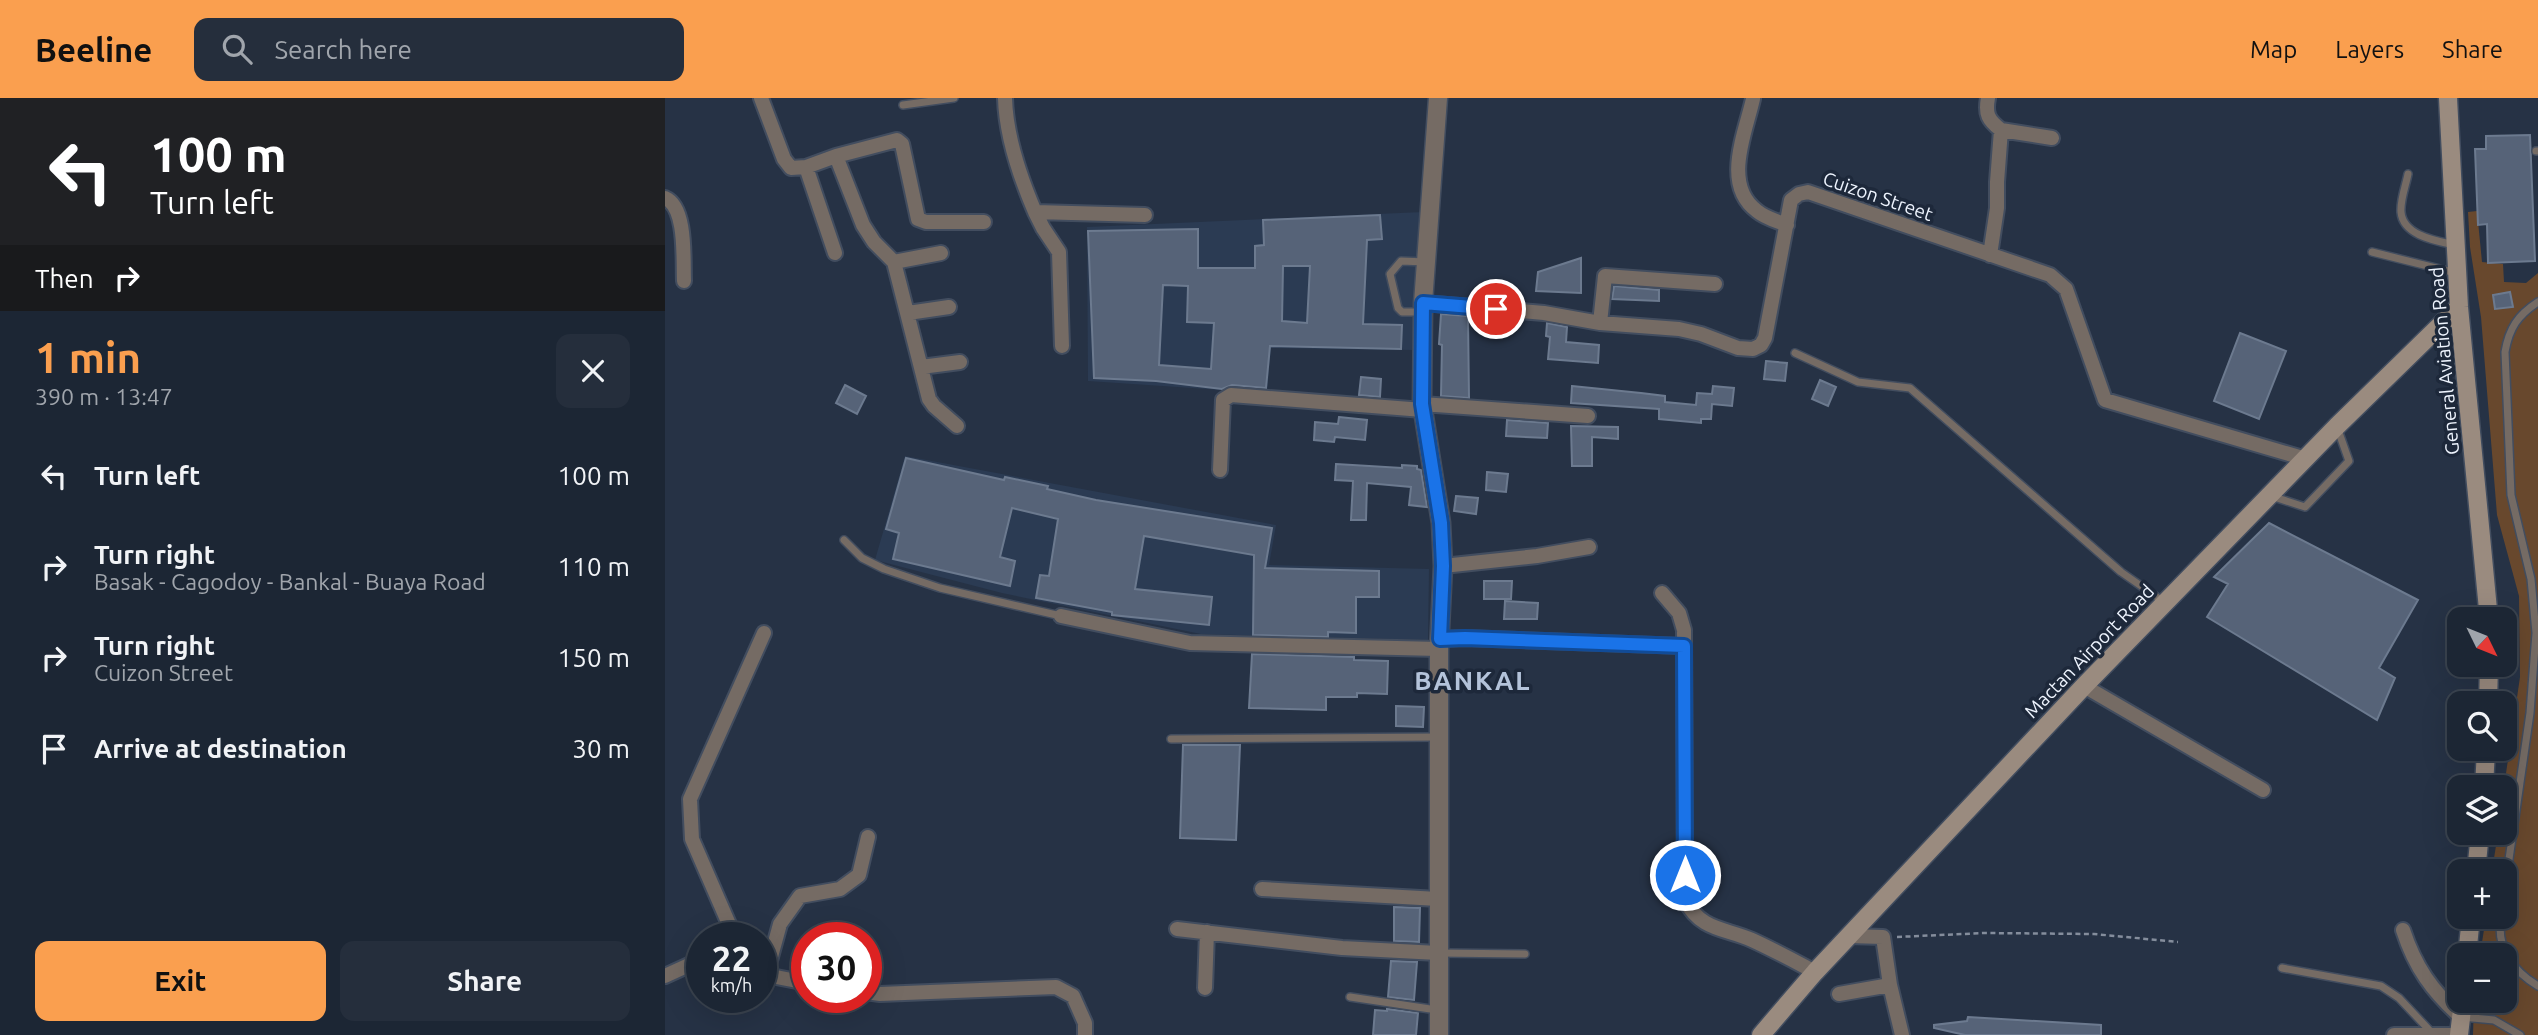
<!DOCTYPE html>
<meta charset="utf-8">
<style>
:root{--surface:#1c2634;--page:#252e3c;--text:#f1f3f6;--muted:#a0a5ac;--line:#3a434f;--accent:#fa9f4f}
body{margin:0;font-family:Ubuntu,sans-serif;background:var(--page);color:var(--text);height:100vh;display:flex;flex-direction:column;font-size:26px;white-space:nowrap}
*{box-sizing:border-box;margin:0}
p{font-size:23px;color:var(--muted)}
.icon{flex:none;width:38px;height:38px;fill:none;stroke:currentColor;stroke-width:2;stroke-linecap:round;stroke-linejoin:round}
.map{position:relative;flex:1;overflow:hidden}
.sheet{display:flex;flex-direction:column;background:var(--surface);width:665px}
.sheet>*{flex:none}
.banner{background:#202124;color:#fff;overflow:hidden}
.needle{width:46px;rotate:133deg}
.tools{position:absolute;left:1782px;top:509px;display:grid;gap:14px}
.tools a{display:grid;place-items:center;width:70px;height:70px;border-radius:14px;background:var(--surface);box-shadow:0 7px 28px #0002,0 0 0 2px var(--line);font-size:35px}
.speed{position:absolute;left:21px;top:824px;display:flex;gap:14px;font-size:35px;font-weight:700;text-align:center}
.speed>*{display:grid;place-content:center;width:91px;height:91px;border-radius:50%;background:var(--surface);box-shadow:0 7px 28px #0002,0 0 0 2px var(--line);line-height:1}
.speed small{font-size:18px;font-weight:400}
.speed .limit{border:10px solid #d22;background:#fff;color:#111}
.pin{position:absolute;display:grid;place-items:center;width:60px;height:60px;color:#fff;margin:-30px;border:4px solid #fff;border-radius:50%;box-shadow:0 2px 7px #0007}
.me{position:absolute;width:77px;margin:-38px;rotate:0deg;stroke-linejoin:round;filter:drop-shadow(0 0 5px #0008)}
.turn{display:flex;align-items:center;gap:24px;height:147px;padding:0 35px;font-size:32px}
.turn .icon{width:91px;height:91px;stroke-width:2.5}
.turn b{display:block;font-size:49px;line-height:60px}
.then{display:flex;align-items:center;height:66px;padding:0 35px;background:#0003;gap:14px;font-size:26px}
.round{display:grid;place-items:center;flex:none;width:74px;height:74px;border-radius:14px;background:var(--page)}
.summary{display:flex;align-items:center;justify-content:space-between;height:119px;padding:0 35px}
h1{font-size:42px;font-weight:700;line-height:52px;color:var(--accent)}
.action{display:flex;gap:14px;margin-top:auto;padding:14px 35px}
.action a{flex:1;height:80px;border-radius:14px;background:var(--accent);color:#111;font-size:28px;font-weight:700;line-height:80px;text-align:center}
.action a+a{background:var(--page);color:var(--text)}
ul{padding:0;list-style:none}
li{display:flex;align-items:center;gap:21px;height:91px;padding:0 35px}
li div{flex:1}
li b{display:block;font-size:26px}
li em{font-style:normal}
header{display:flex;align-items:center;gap:42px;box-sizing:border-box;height:98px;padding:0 35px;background:var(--accent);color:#111}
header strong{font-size:33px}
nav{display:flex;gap:38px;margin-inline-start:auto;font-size:24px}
.search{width:490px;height:63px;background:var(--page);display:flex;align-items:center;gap:18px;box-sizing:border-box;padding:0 24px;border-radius:14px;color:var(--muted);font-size:26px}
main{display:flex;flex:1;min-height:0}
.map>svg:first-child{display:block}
</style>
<header>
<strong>Beeline</strong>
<div class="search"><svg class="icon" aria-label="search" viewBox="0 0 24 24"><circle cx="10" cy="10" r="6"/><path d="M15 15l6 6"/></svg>Search here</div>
<nav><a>Map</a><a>Layers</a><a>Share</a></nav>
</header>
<main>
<section class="sheet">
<div class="banner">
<div class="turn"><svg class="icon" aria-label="left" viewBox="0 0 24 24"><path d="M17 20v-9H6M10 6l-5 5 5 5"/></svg><div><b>100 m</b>Turn left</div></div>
<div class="then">Then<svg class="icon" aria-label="right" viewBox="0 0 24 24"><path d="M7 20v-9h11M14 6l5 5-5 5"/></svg></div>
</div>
<div class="summary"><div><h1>1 min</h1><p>390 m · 13:47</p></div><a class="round"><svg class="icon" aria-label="close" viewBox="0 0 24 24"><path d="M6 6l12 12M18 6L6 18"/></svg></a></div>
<ul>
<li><svg class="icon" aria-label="left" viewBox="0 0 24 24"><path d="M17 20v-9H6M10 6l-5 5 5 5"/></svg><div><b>Turn left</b></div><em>100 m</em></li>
<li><svg class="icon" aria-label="right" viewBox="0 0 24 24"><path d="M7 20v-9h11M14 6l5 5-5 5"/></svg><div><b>Turn right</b><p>Basak - Cagodoy - Bankal - Buaya Road</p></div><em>110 m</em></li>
<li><svg class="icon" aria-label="right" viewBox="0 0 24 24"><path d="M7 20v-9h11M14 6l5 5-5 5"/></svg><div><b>Turn right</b><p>Cuizon Street</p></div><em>150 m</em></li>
<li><svg class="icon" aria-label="arrive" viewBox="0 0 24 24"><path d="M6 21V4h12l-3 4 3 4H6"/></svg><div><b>Arrive at destination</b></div><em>30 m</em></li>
</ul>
<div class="action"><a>Exit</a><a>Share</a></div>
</section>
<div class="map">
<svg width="1873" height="937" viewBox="0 0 1873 937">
<rect width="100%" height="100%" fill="#263245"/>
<path fill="#2b3b53" d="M758 114 749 252 606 250 602 295 423 283 422 129Z
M240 358 611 427 604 467 764 471 763 542 536 536 337 495 210 462Z"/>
<path fill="#68482d" d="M1812 113 1817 164 1838 166 1839 184 1861 185 1873 175V937H1808L1809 903H1839V858L1815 857 1821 819H1839V774L1827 773 1833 735H1839V689L1855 579 1854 498 1832 417 1816 219 1805 149 1803 114Z"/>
<path fill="#566378" stroke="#6c7a8f" stroke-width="2" fill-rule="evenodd" d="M1865 37 1870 163 1823 165 1822 126 1813 127 1810 51H1821V38Z
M715 117 717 141 702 142 698 226 737 227 736 251 605 248 601 290 567 287 557 291 491 283 429 280 423 133 533 131V170H590V148L599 147 598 122ZM618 168H645L642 225 617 223ZM498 187 523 188 522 224 549 225 546 271 494 267Z
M916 160V195L871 193 873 174Z
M949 188 994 192V203L947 201Z
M1845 194 1848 209 1830 211 1828 197Z
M776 216 803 218 804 300 776 298 777 247 774 246Z
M882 225 902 229 901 244 934 247 933 265 883 261 885 239 881 238Z
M1575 235 1621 253 1594 321 1549 303Z
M1101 263 1122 265 1120 283 1099 281Z
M696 279 716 281 715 299 694 297Z
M1155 282 1171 289 1163 308 1147 301Z
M180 287 201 298 192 316 171 305Z
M907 288 976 295 1000 298V304L1031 307 1032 295 1047 296 1048 288 1069 290 1067 308 1047 306 1046 321H1036V325L994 321V311L906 305Z
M674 319 702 322 700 342 670 339 669 344 649 342 650 324 673 326Z
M842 322 883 325 882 340 841 338Z
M906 328 953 329V341L927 339V368H907Z
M241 360 339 382 340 379 383 388 382 391 431 402 607 430 600 470 714 473V499H691V535L663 534V539L588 537 589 457 479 438 470 491 547 499 544 527 447 517V514L371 500 375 477 384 478 393 421 347 410 335 459 350 463 345 488 228 461 234 435 221 431Z
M671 366 737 370V367L752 368V371L756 372 762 409 744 407 746 389 702 385 701 422H686L688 383 670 382Z
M822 374 843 376 841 394 821 392Z
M791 398 813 400 811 416 789 413Z
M1604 425 1753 502 1714 570 1730 580 1712 622 1542 519 1563 486 1549 479Z
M819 483H847L846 501H819Z
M840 503 873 505 872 521H839Z
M587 556 689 559V562L723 563 722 596 692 595V599H661V612L584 610Z
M731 608 759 609 758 629 731 628Z
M518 647H575L571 742 515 740Z
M729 809 755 810 754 844 729 843Z
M726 863 752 864 749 902 723 899Z
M722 911 753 915 751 937H708L710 912 722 913Z
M1303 919 1436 927V937H1300L1269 930V927L1302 923Z"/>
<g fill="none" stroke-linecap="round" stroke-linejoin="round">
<g stroke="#424d5f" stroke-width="10">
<path id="service" d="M238 7 289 0
M1871 53H1873
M1743 76C1741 87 1735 102 1736 114 1738 138 1772 143 1790 147
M1707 154 1791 175
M757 214H737L733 210 725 176 736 163 761 164
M1130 255 1193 284 1245 290 1456 474 1499 504
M1606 398 1640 409 1684 363 1672 329
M179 442 197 460 219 471 275 490 396 518
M506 641 774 639
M1839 796 1865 615 1871 535 1866 481 1846 397 1840 254C1844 230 1853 217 1873 204
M1836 819C1831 850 1847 872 1873 888
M773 855 860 856
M1617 870 1716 888 1734 900 1767 935
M685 899 772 912
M1797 919 1829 922 1855 937"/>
</g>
<g stroke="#424d5f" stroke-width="18">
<path id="minor" d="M96 0 119 61 126 70 141 69 171 58 198 127 209 144 229 164 264 301 269 308 292 328
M340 0C341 39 355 79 370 114L480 117
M1323 0C1320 16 1323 22 1336 32L1332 84V110L1325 157
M1088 1C1080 36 1057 87 1092 113 1100 120 1112 123 1122 127
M1336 32 1387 40
M171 58 232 42 237 46 253 121 261 124H319
M141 69 170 155
M0 100C22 109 18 162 19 183
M370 114 378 130 394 154 397 248
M229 164 276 155
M758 205 879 215 935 225 1014 231 1036 236 1073 250 1088 251 1096 247 1100 240 1126 102 1134 96 1143 94 1385 177 1401 191 1440 302 1641 361
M243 215 284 209
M935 225 940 178 1050 186
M256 269 295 264
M757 306 923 318
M555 372 558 302 566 297 758 312
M778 468 872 458 924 449
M997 495 1014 515 1019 532 1020 802C1036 833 1060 830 1087 842 1109 852 1129 863 1150 874
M396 518 525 545 774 551
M775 541 800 540 1019 548
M1419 588 1598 692
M597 791 773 801
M512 831 677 850 773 855
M1738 832C1750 869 1767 893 1796 919
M1184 838 1218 839 1225 887 1237 937
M70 840 27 741 25 701 99 535
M96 872 101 877 142 885
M101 877 115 826 135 798 175 791 194 777 203 739
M0 878 37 861
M540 890 542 834
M201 894 215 896 391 889 408 898 420 925V937
M1174 896 1225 887
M1729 937H1788"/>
</g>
<g stroke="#424d5f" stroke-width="21">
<path id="tertiary" d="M773 0 758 205 757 306 776 425 778 468 774 551V937"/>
</g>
<g stroke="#424d5f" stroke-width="21">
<path id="secondary" d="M1783 0 1794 209 1824 522
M1823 606 1824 567
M1819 690 1821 651
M1811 774 1815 735
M1802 858 1806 819
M1096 937 1150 874 1419 588 1672 328 1794 209
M1794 937 1798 903"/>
</g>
<path stroke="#848d9c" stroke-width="2.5" stroke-dasharray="5 3.5" stroke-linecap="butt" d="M1232 839 1319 835 1429 836 1513 844"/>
<use href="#service" stroke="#756b64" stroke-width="7"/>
<use href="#minor" stroke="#756b64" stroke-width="14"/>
<use href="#tertiary" stroke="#756b64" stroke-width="18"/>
<use href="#secondary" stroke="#9a8b7f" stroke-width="18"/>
</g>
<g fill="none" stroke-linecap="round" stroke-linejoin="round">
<g stroke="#114b97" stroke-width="18">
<path id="route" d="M831 211 758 205 757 306 776 425 778 468 775 541 800 540 1019 548 1020 777"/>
</g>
<use href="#route" stroke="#1a73e8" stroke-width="12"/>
</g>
<g text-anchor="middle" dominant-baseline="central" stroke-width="7" stroke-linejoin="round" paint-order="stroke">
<g font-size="19" fill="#eef4fe" stroke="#1d283a">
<text transform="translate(1213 98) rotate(19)">Cuizon Street</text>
<text transform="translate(1779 263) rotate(-95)">General Aviation Road</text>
<text transform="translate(1424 553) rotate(-46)">Mactan Airport Road</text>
</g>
<g font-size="26" font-weight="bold" letter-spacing="2" fill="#b4c3da" stroke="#1d283a">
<text x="808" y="582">BANKAL</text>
</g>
</g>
</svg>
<div class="tools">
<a><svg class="needle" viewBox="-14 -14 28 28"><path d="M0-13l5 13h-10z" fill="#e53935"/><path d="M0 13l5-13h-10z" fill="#a0a5ac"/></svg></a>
<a><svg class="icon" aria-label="search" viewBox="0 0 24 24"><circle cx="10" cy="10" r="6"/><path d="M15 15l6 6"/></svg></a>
<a><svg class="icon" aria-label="layers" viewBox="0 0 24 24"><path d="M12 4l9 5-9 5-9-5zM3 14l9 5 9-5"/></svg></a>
<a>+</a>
<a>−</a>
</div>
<div class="speed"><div>22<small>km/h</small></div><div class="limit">30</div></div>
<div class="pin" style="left:831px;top:211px;background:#d93025"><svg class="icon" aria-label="arrive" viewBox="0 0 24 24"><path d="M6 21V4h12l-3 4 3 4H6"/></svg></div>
<svg class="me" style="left:1020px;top:777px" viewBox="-20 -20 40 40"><circle r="17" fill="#1a73e8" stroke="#fff" stroke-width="3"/><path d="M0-11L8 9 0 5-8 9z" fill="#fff"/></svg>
</div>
</main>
